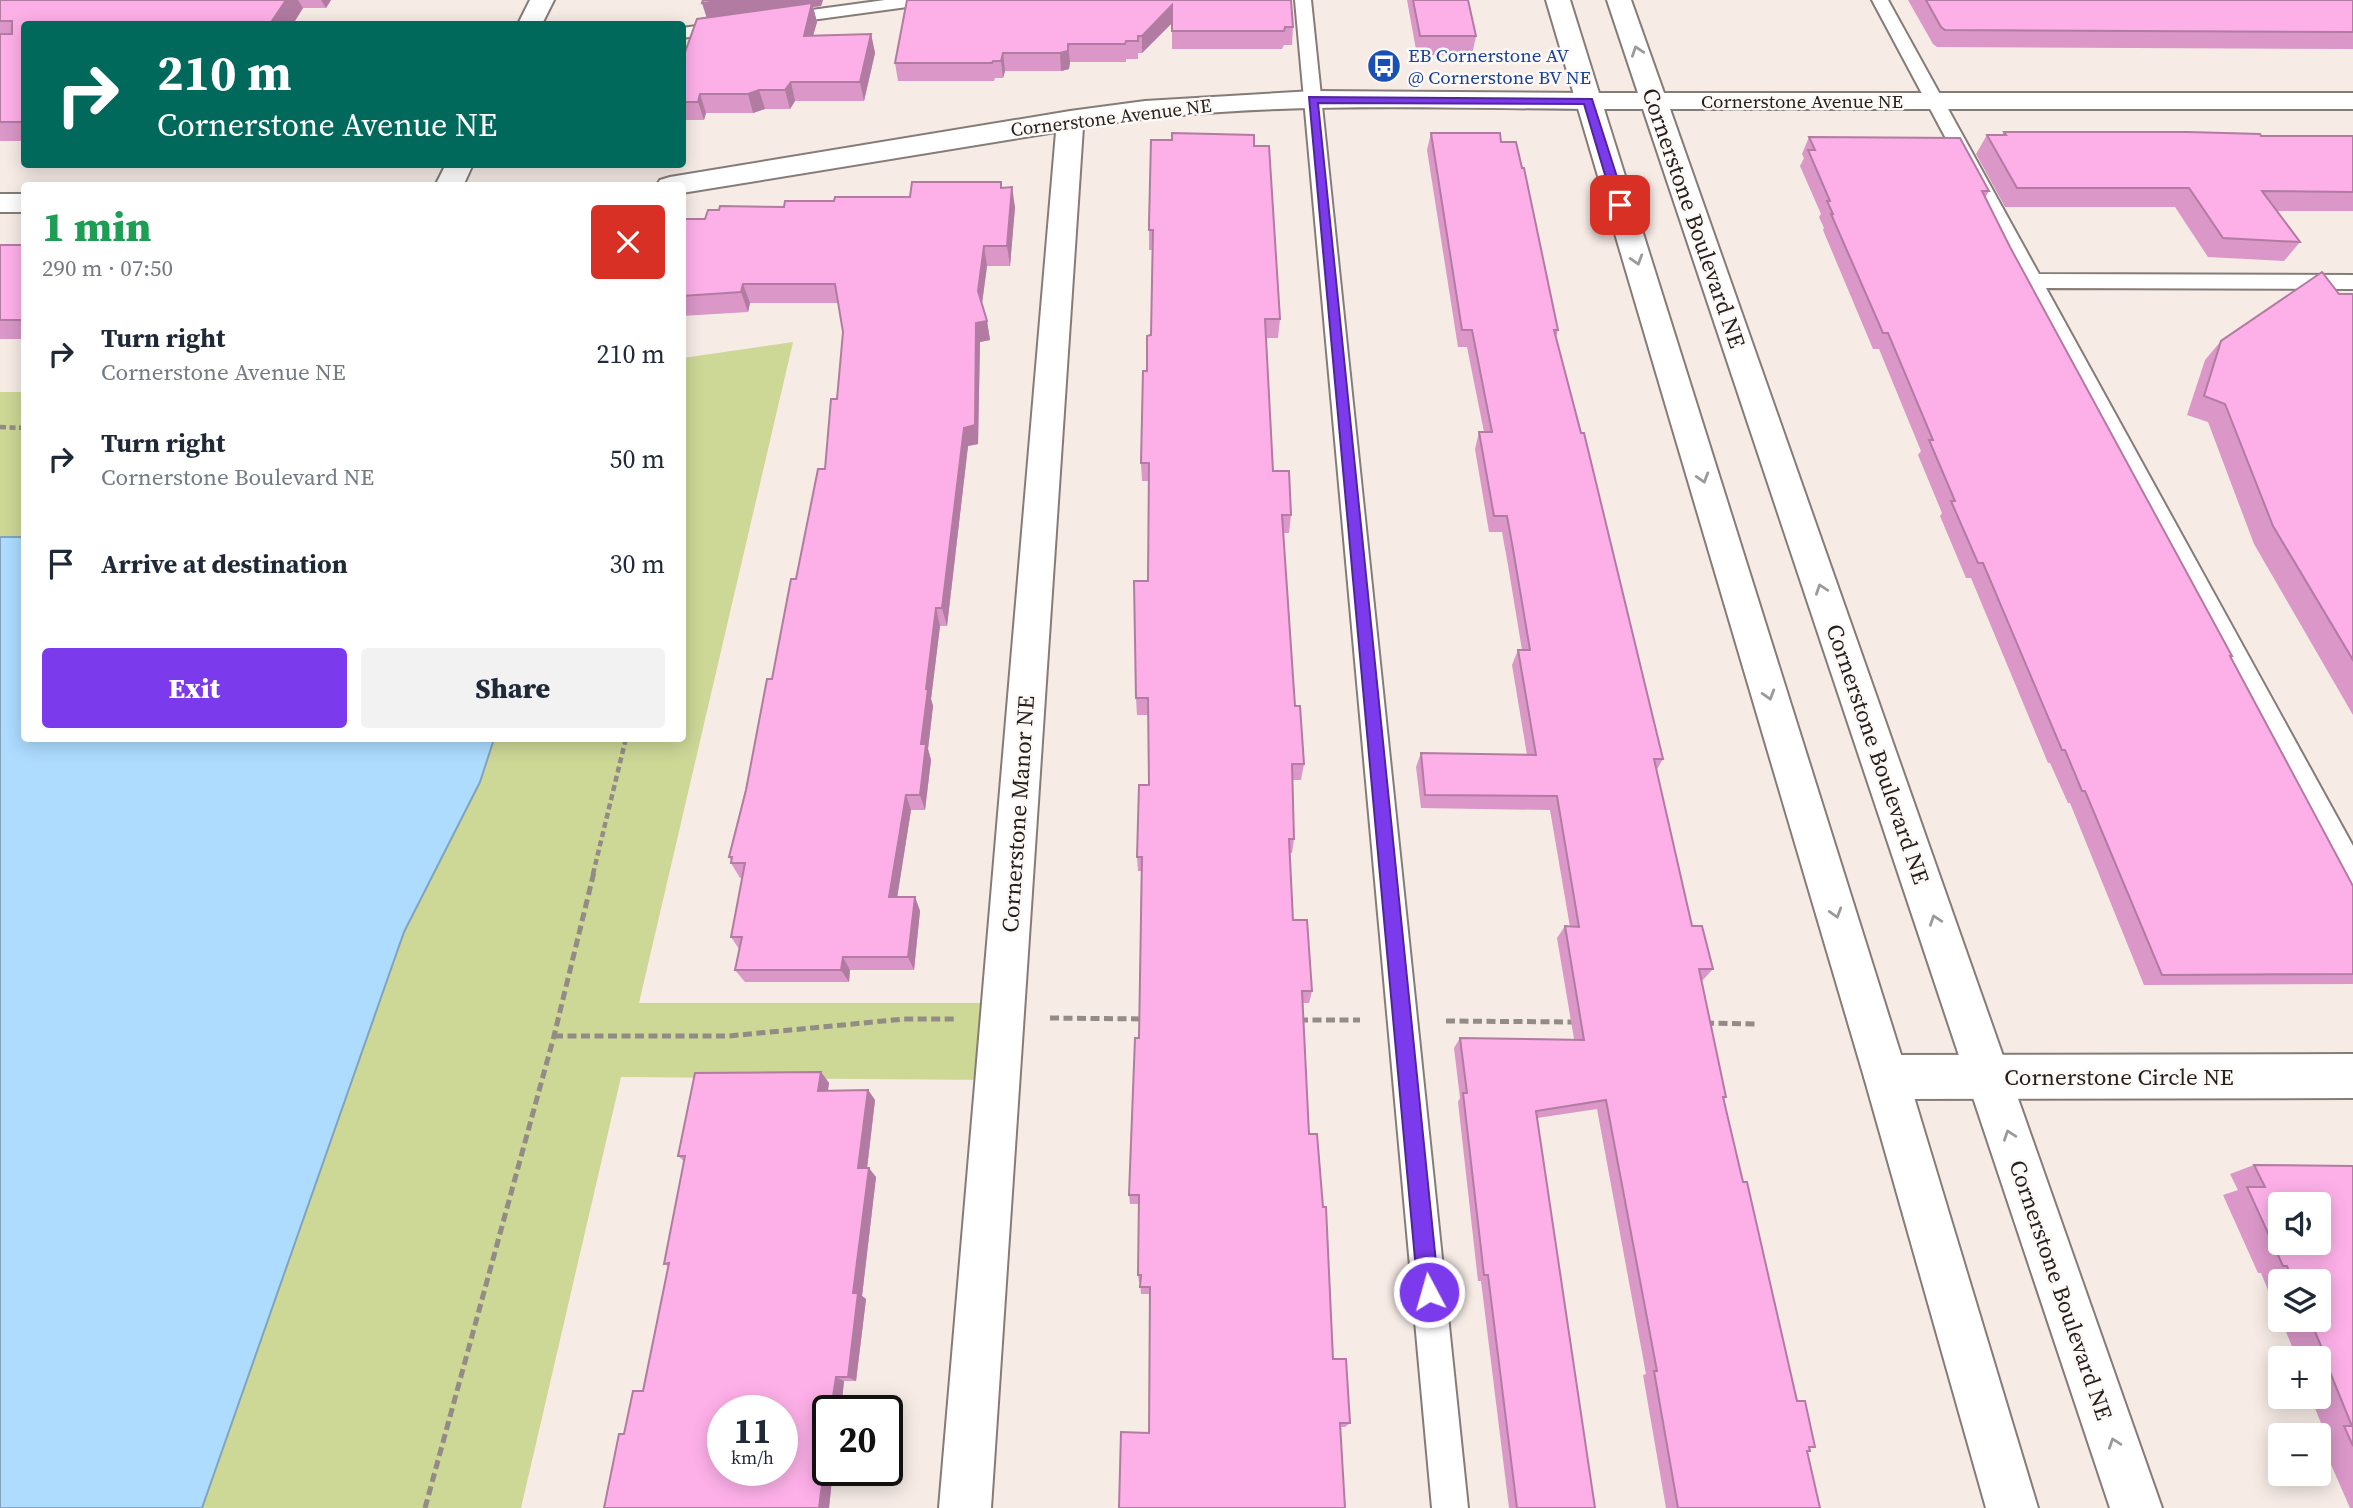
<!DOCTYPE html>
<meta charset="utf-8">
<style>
:root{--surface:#fff;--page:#f2f2f3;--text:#1f2937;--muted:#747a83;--accent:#7c3aed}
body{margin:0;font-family:"Source Serif 4",serif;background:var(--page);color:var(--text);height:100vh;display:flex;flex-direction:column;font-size:26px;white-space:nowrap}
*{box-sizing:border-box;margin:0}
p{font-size:23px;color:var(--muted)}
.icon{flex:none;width:38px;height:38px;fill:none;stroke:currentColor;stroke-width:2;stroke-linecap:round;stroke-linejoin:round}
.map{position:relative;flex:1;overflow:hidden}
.drawer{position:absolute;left:21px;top:182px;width:665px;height:560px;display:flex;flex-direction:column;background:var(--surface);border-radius:7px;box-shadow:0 4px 18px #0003}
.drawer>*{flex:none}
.top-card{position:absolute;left:21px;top:21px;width:665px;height:147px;border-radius:7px;box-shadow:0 4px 18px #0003;background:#00695c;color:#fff;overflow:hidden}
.tools{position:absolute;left:2268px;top:1192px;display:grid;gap:14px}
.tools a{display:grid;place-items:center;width:63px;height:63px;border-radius:7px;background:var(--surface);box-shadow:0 4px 18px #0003;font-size:35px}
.speed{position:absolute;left:707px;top:1395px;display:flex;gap:14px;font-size:35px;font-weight:700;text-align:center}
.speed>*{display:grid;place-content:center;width:91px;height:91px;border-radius:50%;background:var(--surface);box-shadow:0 4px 18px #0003;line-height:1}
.speed small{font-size:18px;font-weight:400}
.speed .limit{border:4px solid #111;border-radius:10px;background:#fff;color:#111}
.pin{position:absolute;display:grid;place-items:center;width:60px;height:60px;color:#fff;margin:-30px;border-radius:14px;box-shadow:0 4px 10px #0006}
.me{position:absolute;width:77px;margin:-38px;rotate:354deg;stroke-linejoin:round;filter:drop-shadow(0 0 5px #0008)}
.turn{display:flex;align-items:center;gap:24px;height:147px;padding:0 21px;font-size:32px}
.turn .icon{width:91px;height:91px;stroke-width:2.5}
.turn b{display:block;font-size:49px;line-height:60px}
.round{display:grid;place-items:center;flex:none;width:74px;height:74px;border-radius:7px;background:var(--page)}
.summary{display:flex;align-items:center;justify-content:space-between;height:119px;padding:0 21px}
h1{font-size:42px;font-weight:800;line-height:52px;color:#1e9e55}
.button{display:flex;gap:14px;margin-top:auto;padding:14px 21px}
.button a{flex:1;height:80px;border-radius:7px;background:var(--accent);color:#fff;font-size:28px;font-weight:800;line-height:80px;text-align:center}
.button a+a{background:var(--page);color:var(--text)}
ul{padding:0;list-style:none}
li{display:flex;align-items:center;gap:21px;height:105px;padding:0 21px}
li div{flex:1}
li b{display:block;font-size:26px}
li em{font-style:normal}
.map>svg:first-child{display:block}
</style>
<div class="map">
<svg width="2353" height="1508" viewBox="0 0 2353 1508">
<rect width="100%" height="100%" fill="#f6ebe5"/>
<path fill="#cdd796" d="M793 342 639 1003H1003L997 1080 621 1077 521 1508H0V392H24V738H682L683 358Z"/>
<path fill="#addcff" stroke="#84a3bb" stroke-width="2" d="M0 537H24V738L494 739 480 782 404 932 202 1508H0Z"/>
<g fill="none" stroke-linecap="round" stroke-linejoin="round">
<g stroke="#867c77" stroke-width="4">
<path id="lane" d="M885 0H930L922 5 782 24 774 19 782 14Z
M1295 0H1311L1468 1508H1432Z
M1872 0H1888L2039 274 2353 275V289L2046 288 2353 846V885L2343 882Z
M726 22 734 27 732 31 682 38V28Z"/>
</g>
<g stroke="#867c77" stroke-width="4">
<path id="street" d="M530 0H554L542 24H518Z
M1313 91 1588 93 1597 95 1601 101 1597 107 1588 109C1420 108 1250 100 1083 127L991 1508H939L1056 132 682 193V186H656L660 180 670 177 1070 111 1145 101Z
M446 164H473L463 186H435Z
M0 194H24V212H0Z
M2353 1054V1098L1886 1099 1870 1092 1864 1077 1870 1062 1886 1055Z"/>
</g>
<g stroke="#867c77" stroke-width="4">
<path id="secondary" d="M1546 0H1570L1599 93H1638L1607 0H1631L1664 93H2353V109H1670L2162 1508H2110L1643 109H1604L1908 1077 2038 1508H1986L1864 1077Z"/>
</g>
<path stroke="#938b86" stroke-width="4.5" stroke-dasharray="6 3.5" stroke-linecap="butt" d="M0 427 24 428
M593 874 626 738"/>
<path stroke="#938b86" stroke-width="5" stroke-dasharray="9 4.5" stroke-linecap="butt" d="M1050 1018 1143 1019
M1299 1020H1360
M1446 1021 1577 1022
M1705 1023 1756 1024
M554 1036H729L904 1019H954
M425 1508 554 1036 594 872"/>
<use href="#lane" fill="#fff" fill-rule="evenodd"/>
<use href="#street" fill="#fff" fill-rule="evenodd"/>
<use href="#secondary" fill="#fff" fill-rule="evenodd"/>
</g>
<path fill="#da97c8" d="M0 0H331L326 8H303L293 24H24V141H0Z
M703 0H823L821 6 813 7 817 22 813 35 871 34 875 53 864 101H795L790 109H765L753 113H706L704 120H682V57L707 18Z
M907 0 1293 27 1292 45H1284L1282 49H1172V23L1142 53H1138V59H1126V62H1070L1069 69 1061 71H1005L1003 78H995L994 81H898L895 63Z
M1407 0H1468L1476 36 1472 55H1417Z
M1908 0H2353V49L1937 47 1933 44Z
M2004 132 2353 136V211H2276L2300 242 2284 261 2208 257 2175 207H2005L1976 154 1987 135H2002Z
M1431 133 1501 142 1558 330 1556 338 1663 759 1656 771 1692 926 1713 969 1702 981 1726 1097 1724 1099 1743 1182 1797 1401 1815 1447 1809 1448 1807 1452 1820 1508H1666L1643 1375 1646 1374 1597 1109 1537 1118 1595 1508H1509L1481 1281H1478L1458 1102 1460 1098 1454 1048 1460 1038 1574 1039 1557 938 1565 926 1570 927 1550 810 1421 808 1416 767 1421 753 1527 755 1512 665 1518 650H1522L1508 565 1502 532H1489L1475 449 1479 432H1484L1467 347H1458L1427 150Z
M1809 137 1989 191 1985 198 2010 247 2232 656 2231 657 2353 886V984L2144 985 2070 803H2068L2050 763H2048L1971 578H1966L1940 516 1942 513 1918 455 1921 451 1879 349H1873L1823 230 1824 228 1819 217 1821 214 1800 166 1804 158 1802 154Z
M1254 146 1280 319 1278 338H1266L1273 471 1291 515 1289 533H1283L1295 706 1304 764 1301 780H1293L1294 839 1292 853H1290L1293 920 1312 991 1309 1003H1302L1309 1134 1333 1359 1350 1423 1345 1427 1149 1433 1150 1294H1141L1140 1282H1139L1138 1275 1139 1204H1130L1129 1195 1139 1038 1141 871H1138L1137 857 1149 785 1148 715H1137L1136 698 1148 581 1149 481H1142L1141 463 1147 371 1151 335 1152 250H1149V223Z
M1002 187 1015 207 1010 266H987L982 304 987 321 990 340 980 342 978 444 968 446 947 626H940L931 699 933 706 928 749 931 760 925 810H911L897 897H915L920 911 914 970H850L849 982H745L735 970 739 949 731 937 742 878H740L731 863V860L729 857 796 579 825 469 837 399 843 332 838 303H750L748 312 682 316V219H705L784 207 834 201 910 197Z
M0 245H24V339H0Z
M2339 294H2353V715L2254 544 2208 422 2187 415 2205 360 2221 341Z
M821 1072 829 1083 828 1091 868 1090 875 1100 867 1168 876 1177 862 1296 866 1299 856 1381H844L841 1410H828V1470H833L829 1508 624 1434 643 1391 668 1266 664 1264 684 1161 678 1156Z
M2254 1165 2353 1166V1508H2350L2319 1437V1435L2315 1429 2323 1428 2310 1396H2319V1358H2297L2281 1320H2319V1281H2280V1319L2261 1273H2258L2223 1195 2238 1190 2230 1174Z"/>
<path fill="#b17ba2" d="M286 0H298L303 8 293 24H270Z
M321 0H331L326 8Z
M728 0H823L821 6 813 7 817 22 808 54 708 22 702 3Z
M1172 5V23L1142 53V36Z
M871 34 875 53 864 101 860 82Z
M1068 44 1070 62 1069 69 1061 71 1060 53Z
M1003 53 1005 71 1003 78 1001 61Z
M791 82 795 101 790 109 785 90Z
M759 90 765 109 753 113 748 94Z
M700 94 706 113 704 120 698 102Z
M1012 187 1015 207 1010 266 1007 246Z
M984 246 987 266 981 310 978 291Z
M743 284 750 303 748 312 741 292Z
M987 321 990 340 980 342 978 444 968 446 947 626 942 608 976 323Z
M936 608 940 626 931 699 933 706 928 749 931 760 925 810 920 795 921 744 926 689Z
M906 795 911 810 895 911 889 897Z
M915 897 920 911 914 970 908 957Z
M843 957 850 970 849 982 841 970Z
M821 1072 829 1083 826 1101 818 1091Z
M868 1090 875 1100 866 1177 858 1168Z
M869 1168 876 1177 862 1296 866 1299 856 1381 848 1377 853 1293Z
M836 1377 844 1381 841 1410H831Z
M828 1438V1470H833L829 1508H819Z"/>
<path fill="#fdb0e8" stroke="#b17ba2" stroke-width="2" fill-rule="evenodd" d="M0 0H286L270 24H24V122H0V34H12V21H0Z
M703 0H728L702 3Z
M907 0H1291L1293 27H1285L1284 31H1172V5L1142 36H1138V41H1126L1125 44H1068V51L1060 53H1003L1001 61H993L992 63H895Z
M1413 0H1468L1476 36H1420Z
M1926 0H2353V32L1945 30 1941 27Z
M812 3 804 36 871 34 860 82H791L785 90H759L748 94H700L698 102H682V57L684 55 697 19Z
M2004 132H2188L2260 134 2261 136H2353V192L2262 191 2300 242 2223 238 2189 188H2017L1987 135H2006Z
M1172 133 1254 135V146H1269L1280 319H1265L1273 471H1289L1291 515H1282L1295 706H1300L1304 764H1292L1294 839H1289L1293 920H1307L1312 991H1302L1309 1134H1317L1323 1207H1326L1333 1359H1346L1350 1423H1340L1345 1508H1119L1121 1432 1149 1433 1150 1287H1140L1141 1275H1138L1139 1195H1129L1135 1038H1139L1142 857H1137L1139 785H1149L1148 698H1136L1134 581H1148L1149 463H1141L1143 371H1147V336L1151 335 1153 230H1149V223L1151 140H1172Z
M1431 133H1500L1501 142H1516L1522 168H1524L1558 330H1554L1581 433H1584L1663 759H1654L1692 926H1702L1713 969H1699L1726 1097H1723L1743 1182H1747L1797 1401H1805L1815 1447H1809L1810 1451H1807L1820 1508H1678L1654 1371H1657L1606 1100 1536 1111 1595 1508H1517L1488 1275H1484L1463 1093H1467L1460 1038 1584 1040 1565 926 1579 927 1557 796 1425 795 1421 753 1536 755 1518 650H1530L1513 549 1507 516H1494L1479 432H1492L1472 330H1462Z
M1809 137 1960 138 1989 191H1982L2010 247 2232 656H2230L2353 886V974L2162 975 2085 791H2082L2065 750H2062L1983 563H1978L1951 501H1955L1929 440H1933L1888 333H1883L1831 214H1833L1827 201H1830L1808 150H1815Z
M912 182H1001V188L1012 187 1007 246H984L978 291 987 321 976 323 975 425 964 428 942 608H936L926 689H928L921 744H926L920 795H906L889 897H915L908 957H843L841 970H735L742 937H731L745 863H731L732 857H729L746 790 767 679H772L791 579H796L818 469H825L831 399H837L843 332 835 284H743L741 292 682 296V219H705L708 210H719L720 206 784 207 785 201H834L835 197H910Z
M0 245H24V320H0Z
M2322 272 2339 294H2353V660L2273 526 2225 404 2204 396 2221 341Z
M821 1072 818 1091 868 1090 858 1168H869L853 1293H858L848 1377H836L831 1410H828V1438L819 1508H604L619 1434H624L633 1391H643L669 1263 664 1264 685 1156H678L695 1073ZM723 1410H782V1470H723Z
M2254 1165 2353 1166V1446L2344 1426H2352L2325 1360H2327L2310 1320H2319V1281H2293L2287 1266H2283L2247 1187H2265ZM2280 1204H2319V1242H2280Z"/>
<defs><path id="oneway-chevron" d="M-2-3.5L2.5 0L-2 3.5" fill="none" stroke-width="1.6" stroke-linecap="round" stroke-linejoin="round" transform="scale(1.75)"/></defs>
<g stroke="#9c9a99">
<use href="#oneway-chevron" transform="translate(1637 51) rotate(-109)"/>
<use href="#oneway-chevron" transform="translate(1637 260) rotate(73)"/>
<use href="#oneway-chevron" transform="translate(1703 478) rotate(73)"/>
<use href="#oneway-chevron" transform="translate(1821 589) rotate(-109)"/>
<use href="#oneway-chevron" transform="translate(1769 695) rotate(73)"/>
<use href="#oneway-chevron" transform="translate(1836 913) rotate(73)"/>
<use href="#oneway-chevron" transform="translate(1935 920) rotate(-109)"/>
<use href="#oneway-chevron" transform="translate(2009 1135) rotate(-109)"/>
<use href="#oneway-chevron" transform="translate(2114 1443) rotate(-109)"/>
</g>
<path fill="#7c3aed" stroke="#51269a" stroke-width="2" d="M1309 97 1592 99 1626 205 1620 208 1614 205 1584 104 1318 103 1439 1292 1436 1299 1429 1302 1421 1299 1418 1292Z"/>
<defs>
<g id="bus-disc" transform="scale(1.75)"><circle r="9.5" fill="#1a4fb4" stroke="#fef9f7"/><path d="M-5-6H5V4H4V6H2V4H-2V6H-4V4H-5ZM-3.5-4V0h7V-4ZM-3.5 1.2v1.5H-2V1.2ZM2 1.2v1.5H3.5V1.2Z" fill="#fff"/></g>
</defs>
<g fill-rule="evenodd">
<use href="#bus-disc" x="1384" y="66"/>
</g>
<g text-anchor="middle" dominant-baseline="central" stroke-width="5" stroke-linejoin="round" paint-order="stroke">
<g font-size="19" fill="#164399" stroke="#fef9f7" text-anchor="start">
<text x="1408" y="55">EB Cornerstone AV<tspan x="1408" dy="22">@ Cornerstone BV NE</tspan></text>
</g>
<g font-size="19" fill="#231f1c" stroke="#fef9f7">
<text x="1802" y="101">Cornerstone Avenue NE</text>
<text transform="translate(1111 117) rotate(-7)">Cornerstone Avenue NE</text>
</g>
<g font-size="23" fill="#231f1c" stroke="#fef9f7">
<text transform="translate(1694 218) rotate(71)">Cornerstone Boulevard NE</text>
<text transform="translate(1878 754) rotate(71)">Cornerstone Boulevard NE</text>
<text transform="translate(1018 814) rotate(-86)">Cornerstone Manor NE</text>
<text x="2119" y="1077">Cornerstone Circle NE</text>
<text transform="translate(2061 1290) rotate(71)">Cornerstone Boulevard NE</text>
</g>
</g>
</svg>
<div class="tools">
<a><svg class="icon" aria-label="sound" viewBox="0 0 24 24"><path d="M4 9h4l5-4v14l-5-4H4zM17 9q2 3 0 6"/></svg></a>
<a><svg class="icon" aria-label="layers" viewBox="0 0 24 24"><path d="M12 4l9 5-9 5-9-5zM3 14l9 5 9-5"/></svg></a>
<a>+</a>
<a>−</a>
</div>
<div class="speed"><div>11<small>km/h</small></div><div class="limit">20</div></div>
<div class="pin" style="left:1620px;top:205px;background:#d93025"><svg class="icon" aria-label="arrive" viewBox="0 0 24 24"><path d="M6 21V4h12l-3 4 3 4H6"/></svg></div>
<svg class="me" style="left:1429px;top:1292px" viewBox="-20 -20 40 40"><circle r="17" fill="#7c3aed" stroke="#fff" stroke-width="3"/><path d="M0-11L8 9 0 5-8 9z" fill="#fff"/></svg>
<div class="top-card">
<div class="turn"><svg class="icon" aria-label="right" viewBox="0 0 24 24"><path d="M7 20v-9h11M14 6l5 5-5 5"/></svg><div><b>210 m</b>Cornerstone Avenue NE</div></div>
</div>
<section class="drawer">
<div class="summary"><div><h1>1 min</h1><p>290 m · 07:50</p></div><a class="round" style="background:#d93025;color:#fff"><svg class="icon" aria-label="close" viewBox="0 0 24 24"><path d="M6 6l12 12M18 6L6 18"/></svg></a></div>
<ul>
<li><svg class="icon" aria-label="right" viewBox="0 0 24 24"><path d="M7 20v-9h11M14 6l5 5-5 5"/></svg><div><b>Turn right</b><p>Cornerstone Avenue NE</p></div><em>210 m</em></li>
<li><svg class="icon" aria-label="right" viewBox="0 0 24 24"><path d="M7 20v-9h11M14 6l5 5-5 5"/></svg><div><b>Turn right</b><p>Cornerstone Boulevard NE</p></div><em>50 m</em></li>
<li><svg class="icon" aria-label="arrive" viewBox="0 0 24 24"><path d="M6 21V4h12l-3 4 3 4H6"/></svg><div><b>Arrive at destination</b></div><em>30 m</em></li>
</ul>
<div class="button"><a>Exit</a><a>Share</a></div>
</section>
</div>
